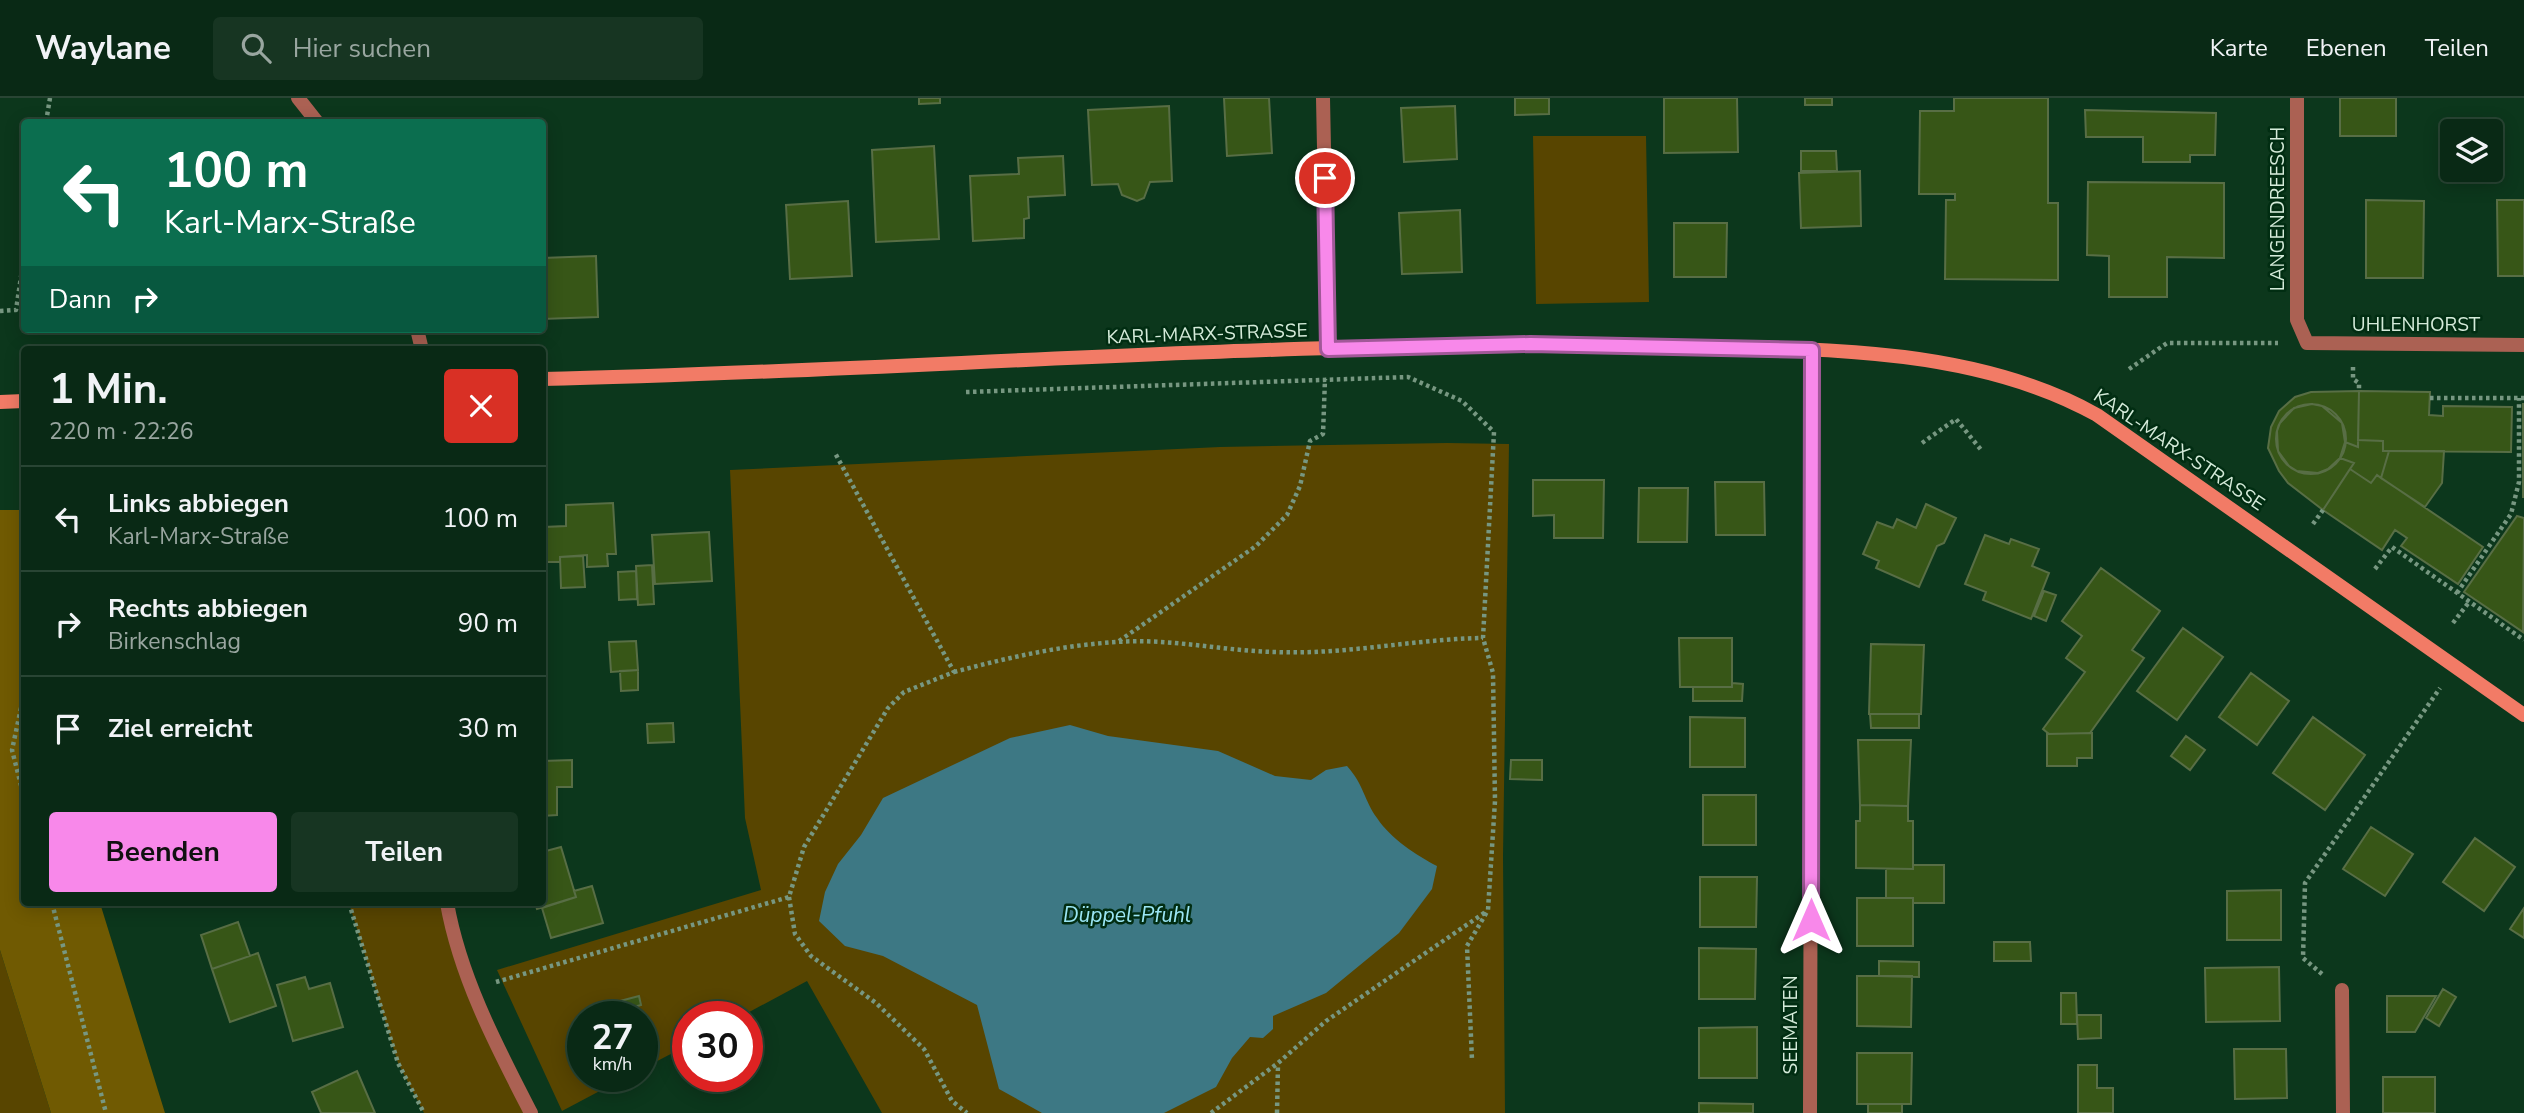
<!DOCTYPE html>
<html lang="de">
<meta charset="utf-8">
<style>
:root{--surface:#092915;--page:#173522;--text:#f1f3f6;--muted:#99a6a0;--line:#294534;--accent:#f888ea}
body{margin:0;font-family:"Nunito Sans",sans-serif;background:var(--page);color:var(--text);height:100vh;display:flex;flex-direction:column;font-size:26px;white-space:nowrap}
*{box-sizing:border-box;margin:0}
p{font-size:23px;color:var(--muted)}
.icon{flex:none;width:38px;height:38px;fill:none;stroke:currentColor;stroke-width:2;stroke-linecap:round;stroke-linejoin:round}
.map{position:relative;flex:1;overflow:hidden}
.side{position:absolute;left:21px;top:248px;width:525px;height:560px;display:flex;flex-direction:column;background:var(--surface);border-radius:7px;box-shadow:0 4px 18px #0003,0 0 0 2px var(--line)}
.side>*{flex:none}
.top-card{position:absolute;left:21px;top:21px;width:525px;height:214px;border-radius:7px;box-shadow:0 4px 18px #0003,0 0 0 2px var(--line);background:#0b6e4f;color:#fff;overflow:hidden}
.fabs{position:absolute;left:2440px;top:21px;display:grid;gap:14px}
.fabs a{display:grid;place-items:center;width:63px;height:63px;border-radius:7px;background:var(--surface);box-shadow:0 4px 18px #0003,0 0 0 2px var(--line);font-size:35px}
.speed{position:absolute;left:567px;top:903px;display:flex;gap:14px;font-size:35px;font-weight:700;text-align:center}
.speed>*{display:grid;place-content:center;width:91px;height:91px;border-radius:50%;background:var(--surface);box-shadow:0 4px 18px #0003,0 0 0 2px var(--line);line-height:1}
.speed small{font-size:18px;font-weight:400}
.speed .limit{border:10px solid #d22;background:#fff;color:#111}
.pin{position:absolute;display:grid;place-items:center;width:60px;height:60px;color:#fff;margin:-30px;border:4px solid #fff;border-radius:50%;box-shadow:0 2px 7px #0007}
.me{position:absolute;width:77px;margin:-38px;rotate:0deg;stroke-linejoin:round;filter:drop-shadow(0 0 5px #0008)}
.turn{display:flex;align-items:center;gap:24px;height:147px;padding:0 28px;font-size:32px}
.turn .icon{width:91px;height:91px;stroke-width:2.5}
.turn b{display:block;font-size:49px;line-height:60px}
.then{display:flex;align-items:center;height:66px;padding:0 28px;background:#0003;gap:14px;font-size:26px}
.round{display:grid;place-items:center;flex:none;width:74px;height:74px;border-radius:7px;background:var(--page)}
.headline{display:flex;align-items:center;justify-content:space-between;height:119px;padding:0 28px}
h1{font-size:42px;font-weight:700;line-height:52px}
.cta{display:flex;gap:14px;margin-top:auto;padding:14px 28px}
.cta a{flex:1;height:80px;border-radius:7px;background:var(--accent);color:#111;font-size:28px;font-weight:700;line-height:80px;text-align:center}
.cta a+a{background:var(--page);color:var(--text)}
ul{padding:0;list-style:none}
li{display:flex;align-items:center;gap:21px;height:105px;padding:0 28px;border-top:2px solid var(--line)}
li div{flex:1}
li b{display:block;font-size:26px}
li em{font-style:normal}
header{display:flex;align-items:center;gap:42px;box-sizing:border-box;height:98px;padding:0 35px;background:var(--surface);border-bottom:2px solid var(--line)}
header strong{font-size:33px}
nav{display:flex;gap:38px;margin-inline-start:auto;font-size:24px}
.search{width:490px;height:63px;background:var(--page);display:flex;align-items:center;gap:18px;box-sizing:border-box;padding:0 24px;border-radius:7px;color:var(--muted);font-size:26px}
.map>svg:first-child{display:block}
</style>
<header>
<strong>Waylane</strong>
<div class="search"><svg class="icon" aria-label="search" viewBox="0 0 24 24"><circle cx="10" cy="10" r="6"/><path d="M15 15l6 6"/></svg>Hier suchen</div>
<nav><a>Karte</a><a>Ebenen</a><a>Teilen</a></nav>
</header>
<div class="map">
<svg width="2524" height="1015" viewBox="0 0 2524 1015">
<rect width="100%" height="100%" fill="#0c371c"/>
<path fill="#584500" d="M1533 38H1646L1649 204 1536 206Z
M1447 345 1509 346 1503 759 1505 1015H882L807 883 740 919H688V947L642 971V919H583V978H628L562 1013 497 872 761 792 745 720 730 372 1220 349Z
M349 805H447L450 824 531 1015H424L398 965Z
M0 852 51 1015H0Z"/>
<path fill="#705a02" d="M0 412H24V805H100L165 1015H51L0 852Z"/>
<path fill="#3d7884" d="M1070 627 1108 638 1218 653 1275 678 1311 682 1326 672 1347 668C1364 687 1364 702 1377 720 1391 741 1416 757 1437 768L1432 791 1399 835 1326 895 1273 918V931L1263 940 1250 939 1232 960 1216 989 1164 1015H1042L999 991 977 907 883 858 845 848 819 823 825 794 838 766 861 737 883 700 1010 640Z"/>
<path fill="#375617" stroke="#586e45" stroke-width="2" d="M919 0H940V5L919 6Z
M1224 0H1269L1272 55 1227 58Z
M1515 0H1549V16L1515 17Z
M1664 0H1737L1738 54 1664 55Z
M1805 0H1832V7H1805Z
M1954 0H2048V105H2058V182L1945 181 1946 102H1955V96H1919L1920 13H1954Z
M2340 0H2396V38H2340Z
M1169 8 1172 83 1150 84 1144 100 1137 103 1122 97 1118 86 1092 87 1088 12Z
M1455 8 1457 61 1404 64 1401 10Z
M2085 12 2216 15 2215 57H2190V64H2143V39H2086Z
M934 48 939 141 876 144 872 52Z
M1801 53H1836L1837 73H1801Z
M1063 58 1065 97 1028 99 1029 120 1024 121V140L973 143 970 78 1019 76 1018 60Z
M1860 73 1861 128 1801 130 1799 75Z
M2088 84 2224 85V160L2167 159V199H2109V158L2087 157Z
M2366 102 2424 103 2423 180H2366Z
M2497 102H2524V178H2498Z
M848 103 852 178 790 181 786 107Z
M1460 112 1462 174 1402 176 1399 115Z
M1674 125H1727L1726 179H1674Z
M596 158 598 219 542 221V160Z
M2359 293 2430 294 2429 317 2443 318V308L2512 309 2511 354 2383 353V343L2358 342Z
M2359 293 2358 349 2345 344 2342 325 2322 308 2312 306 2294 310 2280 325 2277 333 2278 353 2289 368 2297 373 2318 375 2328 371 2340 360 2354 365 2323 412 2288 385 2279 373 2268 350 2271 329 2279 313 2295 299 2311 294Z
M2523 306H2524V399H2523Z
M2276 341a35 35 0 1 1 70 0a35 35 0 1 1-70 0Z
M2358 342 2383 343V353H2389L2381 380 2377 377 2371 385 2350 371 2354 365 2340 360 2345 344 2358 349Z
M2389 353H2444L2442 385 2425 409 2381 380Z
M2350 371 2371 385 2377 377 2483 449 2458 486 2401 448 2407 440 2395 432 2382 452 2323 412Z
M1533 382H1604L1603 440H1554V417L1533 418Z
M1715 384H1764L1765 437H1716Z
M1639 390H1688L1687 444H1638Z
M613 405 616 456H607L608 468 587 469V457L560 459V464H546L544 429 566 428V407Z
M1926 406 1956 420 1944 445 1937 448 1919 489 1876 470 1879 463 1863 456 1877 424 1893 430 1897 421 1916 430Z
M2517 418 2524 420 2523 534 2464 494Z
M709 434 712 483 655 486 652 437Z
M1985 437 2009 446 2011 441 2039 451 2032 468 2049 475 2031 521 1983 502 1986 494 1965 486Z
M583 458 585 489 561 490 560 459Z
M652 467 654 506 638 507 636 468Z
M2101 470 2160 513 2132 552 2144 560 2090 635 2049 636 2043 631 2085 574 2066 560 2082 538 2062 523Z
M636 473 637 501 619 502 618 474Z
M2044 493 2056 497 2046 523 2034 518Z
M2183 530 2223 559 2177 622 2137 593Z
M1679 540H1732V589H1680Z
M636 543 638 572 611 574 609 544Z
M1871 546 1924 547 1921 616H1869Z
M638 572V592L621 593 620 573Z
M2251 575 2289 603 2257 647 2219 619Z
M1732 585 1743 586 1742 603H1693V589H1732Z
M1870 616H1919V630H1871Z
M1690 619 1745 620V669H1690Z
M2313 619 2365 657 2325 712 2273 675Z
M673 625 674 644 648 645 647 626Z
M2092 635V660H2077V668H2047V636Z
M2186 638 2205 652 2190 672 2171 658Z
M1858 642H1911L1908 708 1860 707Z
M572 662V689H557V717L542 718V663Z
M1511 662H1542V682L1510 681Z
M1703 697H1756V747H1703Z
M1860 707 1908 708V723H1913V771L1856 770V723H1860Z
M2371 729 2413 756 2385 798 2343 771Z
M2475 740 2515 769 2484 813 2443 784Z
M561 749 576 799 537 811 535 805H542V754Z
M1913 767H1944V805H1913V800H1886V771H1913Z
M1700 779H1757L1756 829H1700Z
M592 788 603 825 551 840 542 810 576 799 574 793Z
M2281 792V842H2227V793Z
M1857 800H1913V848H1857Z
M2524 810V840L2510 831Z
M238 824 250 858 212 871 201 837Z
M1994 844H2030L2031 863H1994Z
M1699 850 1756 851 1755 901H1699Z
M258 855 276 908 230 924 212 871Z
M1879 863 1919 864V879L1879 878Z
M2279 869 2280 923 2206 924 2205 870Z
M1857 878H1912L1911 929 1857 928Z
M305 879 309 891 330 885 343 929 293 943 277 887Z
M2443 891 2456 899 2439 928 2426 920Z
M2061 895H2076L2077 926H2061Z
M639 898 641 907 622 912 620 903Z
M2387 898H2436L2415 934H2387Z
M2077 917H2101V940L2078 941Z
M1757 929V980H1699V930Z
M2234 951H2286L2287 1000 2235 1001Z
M1857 955H1912L1911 1006H1857Z
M2078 967H2097V990H2113V1015H2078Z
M357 973 375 1015H321L312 994Z
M2383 979H2435V1015H2383Z
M1699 1005 1753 1006V1015H1699Z
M1868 1006H1902V1015H1868Z"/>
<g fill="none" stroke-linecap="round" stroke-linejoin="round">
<path stroke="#779781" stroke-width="4.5" stroke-dasharray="3.5 3.5" stroke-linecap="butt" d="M46 24 50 0
M0 213 16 212 24 159
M2353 269V281L2359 285V293
M2129 271 2167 245H2278
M966 294 1408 279 1462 303 1494 334 1483 540 1493 575 1495 703 1488 812 1467 848 1472 962
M2430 300H2524
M1922 345 1956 321 1982 353
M2313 426 2323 412
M2375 471 2392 449 2524 542
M2457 495 2511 416 2519 384V300
M2453 525 2469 504
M1119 543 1256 448 1287 417 1300 388 1310 343 1323 336 1325 281
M954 574C1006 560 1063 547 1117 544 1170 540 1223 553 1276 554 1346 557 1414 541 1483 540
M24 596 12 652 24 699
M789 799 795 836 811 858 876 905 924 951 952 1003 967 1015
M52 805 106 1015
M349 805 398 965 424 1015
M2322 876 2303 860 2305 785 2440 590
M496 884 789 799 804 749 888 610 904 594 954 574 835 355
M1211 1015 1278 965 1326 923 1487 813
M1277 1015 1278 966"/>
<path stroke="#ab6153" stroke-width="14" d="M298 0 317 24
M1323 0 1328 251
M2297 0V222L2307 245 2524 247
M417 231 422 252
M447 805C460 879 497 949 531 1015
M2342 892 2343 1015
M1810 1015 1812 252"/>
<path stroke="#f27b66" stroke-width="14" d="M542 281C909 273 1276 241 1643 248 1790 251 1965 243 2097 317L2524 617
M0 304 24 303"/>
</g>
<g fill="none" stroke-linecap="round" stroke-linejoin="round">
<g stroke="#a15898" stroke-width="18">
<path id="route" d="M1325 80 1328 251 1530 246 1812 252 1811 822"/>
</g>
<use href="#route" stroke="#f888ea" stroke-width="12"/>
</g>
<g text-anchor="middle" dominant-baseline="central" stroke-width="5" stroke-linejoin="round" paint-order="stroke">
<g font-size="19" fill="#d5ebda" stroke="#012d12">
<text transform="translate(2278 111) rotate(-90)">LANGENDREESCH</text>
<text x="2416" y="227">UHLENHORST</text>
<text transform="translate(1207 236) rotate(-2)">KARL-MARX-STRASSE</text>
<text transform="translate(2179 352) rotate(34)">KARL-MARX-STRASSE</text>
<text transform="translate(1791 927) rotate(-90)">SEEMATEN</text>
</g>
<g font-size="21" font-style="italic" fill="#9be6f5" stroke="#012d12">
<text x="1127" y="817">Düppel-Pfuhl</text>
</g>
</g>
</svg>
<div class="fabs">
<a><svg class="icon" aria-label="layers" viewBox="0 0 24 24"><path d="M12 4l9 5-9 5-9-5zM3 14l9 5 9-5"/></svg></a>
</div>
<div class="speed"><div>27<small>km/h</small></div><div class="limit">30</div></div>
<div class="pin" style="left:1325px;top:80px;background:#d93025"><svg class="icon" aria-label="arrive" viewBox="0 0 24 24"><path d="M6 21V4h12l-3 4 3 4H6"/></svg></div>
<svg class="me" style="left:1811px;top:822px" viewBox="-20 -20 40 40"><path d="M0-17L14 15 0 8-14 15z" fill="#f888ea" stroke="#fff" stroke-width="4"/></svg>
<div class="top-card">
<div class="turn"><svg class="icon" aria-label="left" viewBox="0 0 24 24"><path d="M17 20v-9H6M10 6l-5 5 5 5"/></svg><div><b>100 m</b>Karl-Marx-Straße</div></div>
<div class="then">Dann<svg class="icon" aria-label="right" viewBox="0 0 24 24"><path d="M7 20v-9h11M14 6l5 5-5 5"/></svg></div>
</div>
<section class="side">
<div class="headline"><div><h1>1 Min.</h1><p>220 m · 22:26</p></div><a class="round" style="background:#d93025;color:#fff"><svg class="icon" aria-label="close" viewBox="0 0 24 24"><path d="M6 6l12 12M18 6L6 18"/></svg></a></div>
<ul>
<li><svg class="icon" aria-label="left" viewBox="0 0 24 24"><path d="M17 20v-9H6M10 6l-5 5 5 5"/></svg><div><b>Links abbiegen</b><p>Karl-Marx-Straße</p></div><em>100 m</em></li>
<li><svg class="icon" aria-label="right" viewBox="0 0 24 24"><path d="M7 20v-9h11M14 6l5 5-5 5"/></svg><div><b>Rechts abbiegen</b><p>Birkenschlag</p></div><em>90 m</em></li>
<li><svg class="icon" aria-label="arrive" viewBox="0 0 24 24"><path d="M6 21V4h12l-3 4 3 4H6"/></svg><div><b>Ziel erreicht</b></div><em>30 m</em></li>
</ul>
<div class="cta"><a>Beenden</a><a>Teilen</a></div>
</section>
</div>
